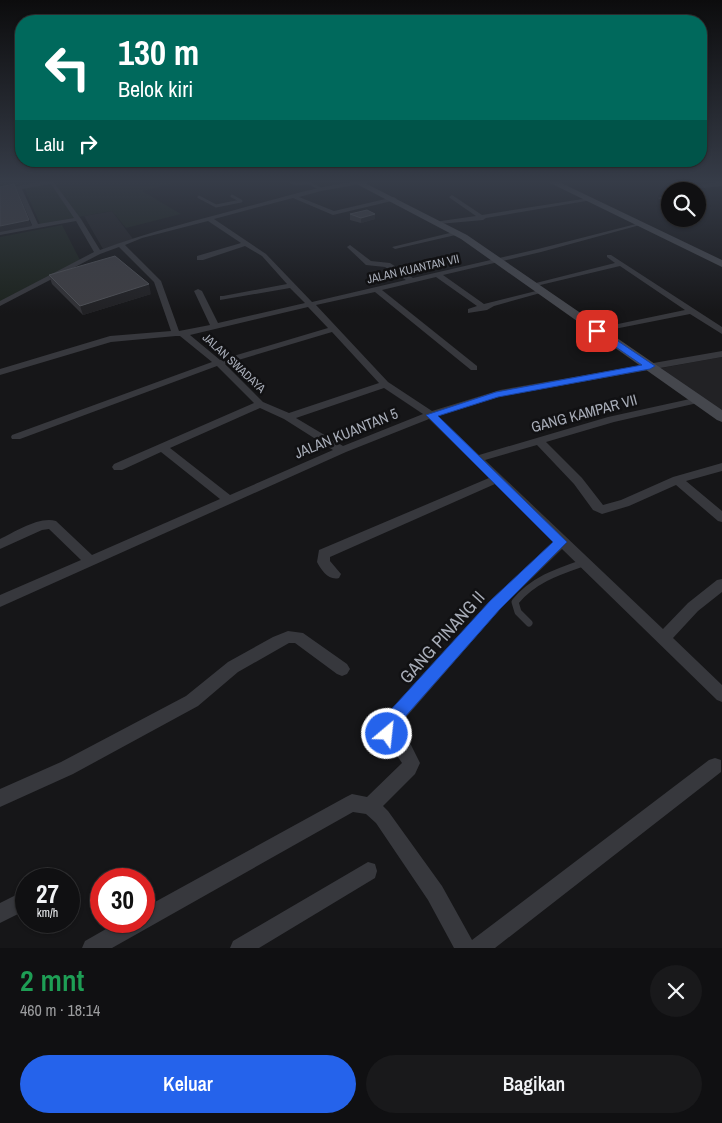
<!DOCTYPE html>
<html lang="id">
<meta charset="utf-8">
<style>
:root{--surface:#101012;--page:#19191b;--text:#f1f3f6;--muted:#9c9d9f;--line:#303032;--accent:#2563eb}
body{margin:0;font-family:"Archivo Narrow",sans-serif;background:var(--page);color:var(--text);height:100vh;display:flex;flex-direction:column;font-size:19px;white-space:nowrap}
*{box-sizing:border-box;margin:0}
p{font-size:16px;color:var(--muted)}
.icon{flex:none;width:28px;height:28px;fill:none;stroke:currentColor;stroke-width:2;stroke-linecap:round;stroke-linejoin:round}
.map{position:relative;height:948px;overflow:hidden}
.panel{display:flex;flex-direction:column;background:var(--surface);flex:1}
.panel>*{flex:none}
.hud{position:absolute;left:15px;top:15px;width:692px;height:152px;border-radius:20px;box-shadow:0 1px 4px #0004,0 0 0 1px var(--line);background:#00695c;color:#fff;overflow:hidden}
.tools{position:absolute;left:661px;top:182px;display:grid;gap:10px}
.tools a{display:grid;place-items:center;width:45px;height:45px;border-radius:50%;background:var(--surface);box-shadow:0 1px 4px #0004,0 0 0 1px var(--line);font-size:25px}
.speed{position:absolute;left:15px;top:868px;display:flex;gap:10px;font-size:25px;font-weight:700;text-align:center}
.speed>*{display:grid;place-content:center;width:65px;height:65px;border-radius:50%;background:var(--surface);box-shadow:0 1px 4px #0004,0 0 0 1px var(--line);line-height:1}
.speed small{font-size:12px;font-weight:400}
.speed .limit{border:8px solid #d22;background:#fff;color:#111}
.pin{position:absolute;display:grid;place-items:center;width:42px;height:42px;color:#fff;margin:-21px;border-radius:10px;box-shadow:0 2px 8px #0006}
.me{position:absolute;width:55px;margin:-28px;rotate:28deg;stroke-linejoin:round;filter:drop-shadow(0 0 4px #0008)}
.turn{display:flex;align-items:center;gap:18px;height:105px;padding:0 20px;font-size:22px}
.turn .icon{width:65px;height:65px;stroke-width:2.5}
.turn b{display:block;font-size:35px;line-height:42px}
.then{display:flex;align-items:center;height:48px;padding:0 20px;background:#0003;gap:10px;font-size:19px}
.round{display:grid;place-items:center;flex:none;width:52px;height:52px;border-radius:26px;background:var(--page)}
.overview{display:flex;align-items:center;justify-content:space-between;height:85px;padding:0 20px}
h1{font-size:30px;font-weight:600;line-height:38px;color:#1e9e55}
.primary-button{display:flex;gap:10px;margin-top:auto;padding:10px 20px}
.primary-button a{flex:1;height:58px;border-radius:30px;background:var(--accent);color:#fff;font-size:20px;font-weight:600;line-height:58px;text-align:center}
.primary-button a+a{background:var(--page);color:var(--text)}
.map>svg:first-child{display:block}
</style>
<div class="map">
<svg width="722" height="948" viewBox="0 0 722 948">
<rect width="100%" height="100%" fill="#161618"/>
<path fill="#222225" d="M112 211 133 239 103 249 84 216Z
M722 357V412L661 368Z"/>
<path fill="#1c231d" d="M0 180H187L142 191 181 214 126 228 112 211 40 224 23 185 0 189Z
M62 225 80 260 0 303V237Z"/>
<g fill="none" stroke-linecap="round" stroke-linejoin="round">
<path stroke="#37383d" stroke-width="3" d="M288 180 295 184 309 183 321 189
M199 197 216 206 241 201 232 196"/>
<path stroke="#37383d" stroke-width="7" d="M529 623 518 612 515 602C533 580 557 572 583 563"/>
<path fill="#37383d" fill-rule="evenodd" d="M52 180 81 219 100 250C148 232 199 220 249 206 292 195 337 180 383 180L321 191 299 197 334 211 394 197 397 199 396 200 333 215 293 198 214 219 266 254 312 302 406 280 385 267 366 265 348 248 347 247 350 245 371 261 390 263 413 278 538 249 640 223V225L541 252 443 275 484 304 540 290 544 292 494 306 487 310 468 313V309L477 306 436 277 382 290 477 366V370H471L375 292 316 305 388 382 432 411 500 390 722 351V357L502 396 438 416 479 455 608 417 699 397 702 398 704 400 702 402 614 422 546 442 582 478 603 505 621 500 673 477 722 463V471L686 481 722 511V522L718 521 676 485 629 506 602 514 593 510 574 484 537 445 485 460 663 629 688 603 717 580 722 579V592L698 611 673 638 722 685V702L717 700 562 549 500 609 395 730 411 745 420 763 415 774 383 806 388 811 442 886 472 940 709 760 715 758 721 760V772L495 948H454L428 900 376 823 366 814 353 812 112 948H82L85 941 120 921H144V908L346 797 352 794 367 797 402 763C395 750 381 744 378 729L380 723 490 601 554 541 495 484 330 557V561L341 574 339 578C329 581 321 570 317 562L319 550 489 478 429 419 346 452 0 607V595L81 560 49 529 42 530 0 549V539C15 532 39 516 56 521L92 555 220 499 161 452 122 470H114L112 467 114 464 254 403 217 366 20 439H12L11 437 12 435 212 362 180 336H176L111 342 0 375V369L110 336 171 331 154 282 119 247 100 254 0 306V301L94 252 76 221 0 235V231L32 225 17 190 0 193V189ZM51 184 74 218 38 224 22 189ZM208 221 241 243 197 256V260H203L245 246 262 256 287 284 223 296H220V300L290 288 305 303 218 323 202 291 198 289 194 291 210 325 179 331 161 281 125 245 142 238ZM308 307 328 328 220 360 190 335ZM332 332 379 383 289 413 263 402 225 364ZM384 388 423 414 343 446 296 418ZM260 408 284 419 333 450 230 495 170 448Z
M666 180H674L687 186 722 182V186L692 189 695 191H688Z
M670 194V198L661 200 658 198Z
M452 195 482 215 589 198 592 200 486 218 483 220 439 224V222L441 221 476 216 450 198 449 197Z
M458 231 460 232V234L395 249 392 247Z
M607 255H611L722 327V334L690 314 594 333V329L685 310 620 266 532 287 528 285 615 263 607 257Z
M288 631 303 633 347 664 350 669 347 674 342 676 337 674 295 643H289L238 672 198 706 73 774 0 807V789L61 762 186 696 228 662 273 637Z
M368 862 375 864 377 871 375 878 259 948H230L233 941Z
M26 890V910L0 923V903Z"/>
<path fill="#45474d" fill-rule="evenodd" d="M349 180H359L467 235 722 410V422L717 420 461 239Z
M544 180H555L722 260V267Z
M711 180H722V185Z"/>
</g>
<path fill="#323236" d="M350 214 375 219 361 223 350 220Z
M49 275 151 294 83 315 52 284Z"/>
<path fill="#212124" d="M375 214V219L361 223V218Z
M29 220 32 226 0 232V226Z
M149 284 151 294 83 315 80 306Z"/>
<path fill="#3f3f44" stroke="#4f5156" d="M14 184 29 220 0 226V187Z
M367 210 375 214 361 218 350 214Z
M115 256 149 284 80 306 49 275Z"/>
<linearGradient id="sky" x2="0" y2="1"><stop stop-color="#0c0c0d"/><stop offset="0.58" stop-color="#363c48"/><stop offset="1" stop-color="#363c48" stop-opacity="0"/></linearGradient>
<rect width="722" height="313" fill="url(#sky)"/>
<path fill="#2563eb" stroke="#184099" d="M594 329H600L655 366 650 369 498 397 438 416 567 542 500 609 397 726 393 740 387 743 381 740 378 729 386 715 490 601 553 542 426 415 496 392 642 365 594 332Z"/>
<g text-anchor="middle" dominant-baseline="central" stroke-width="5" stroke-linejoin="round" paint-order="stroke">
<g font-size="12" fill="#a8adb8" stroke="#111113">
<text transform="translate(413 269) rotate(-13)">JALAN KUANTAN VII</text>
<text transform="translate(234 363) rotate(43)">JALAN SWADAYA</text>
</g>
<g font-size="15" fill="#a8adb8" stroke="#111113">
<text transform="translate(584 413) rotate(-15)">GANG KAMPAR VII</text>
<text transform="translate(346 433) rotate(-22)">JALAN KUANTAN 5</text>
</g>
<g font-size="18" fill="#a8adb8" stroke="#111113">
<text transform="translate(442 637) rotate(-48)">GANG PINANG II</text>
</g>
</g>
</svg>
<div class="tools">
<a><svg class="icon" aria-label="search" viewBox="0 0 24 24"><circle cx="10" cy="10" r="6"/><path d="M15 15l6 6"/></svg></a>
</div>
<div class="speed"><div>27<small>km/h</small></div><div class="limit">30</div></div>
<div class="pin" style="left:597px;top:331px;background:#d93025"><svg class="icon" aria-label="arrive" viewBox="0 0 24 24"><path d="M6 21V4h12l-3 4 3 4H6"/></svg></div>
<svg class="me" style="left:387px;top:734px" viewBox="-20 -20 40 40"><circle r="17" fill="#2563eb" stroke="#fff" stroke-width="3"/><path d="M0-11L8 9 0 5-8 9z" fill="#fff"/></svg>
<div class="hud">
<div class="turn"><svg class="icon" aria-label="left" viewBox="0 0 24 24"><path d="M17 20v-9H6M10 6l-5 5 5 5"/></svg><div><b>130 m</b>Belok kiri</div></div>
<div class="then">Lalu<svg class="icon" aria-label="right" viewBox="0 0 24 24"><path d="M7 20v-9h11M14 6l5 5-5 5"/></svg></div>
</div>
</div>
<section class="panel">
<div class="overview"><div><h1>2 mnt</h1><p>460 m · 18:14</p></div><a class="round"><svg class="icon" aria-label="close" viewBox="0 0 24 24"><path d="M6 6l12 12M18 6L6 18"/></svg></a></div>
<div class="primary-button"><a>Keluar</a><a>Bagikan</a></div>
</section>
